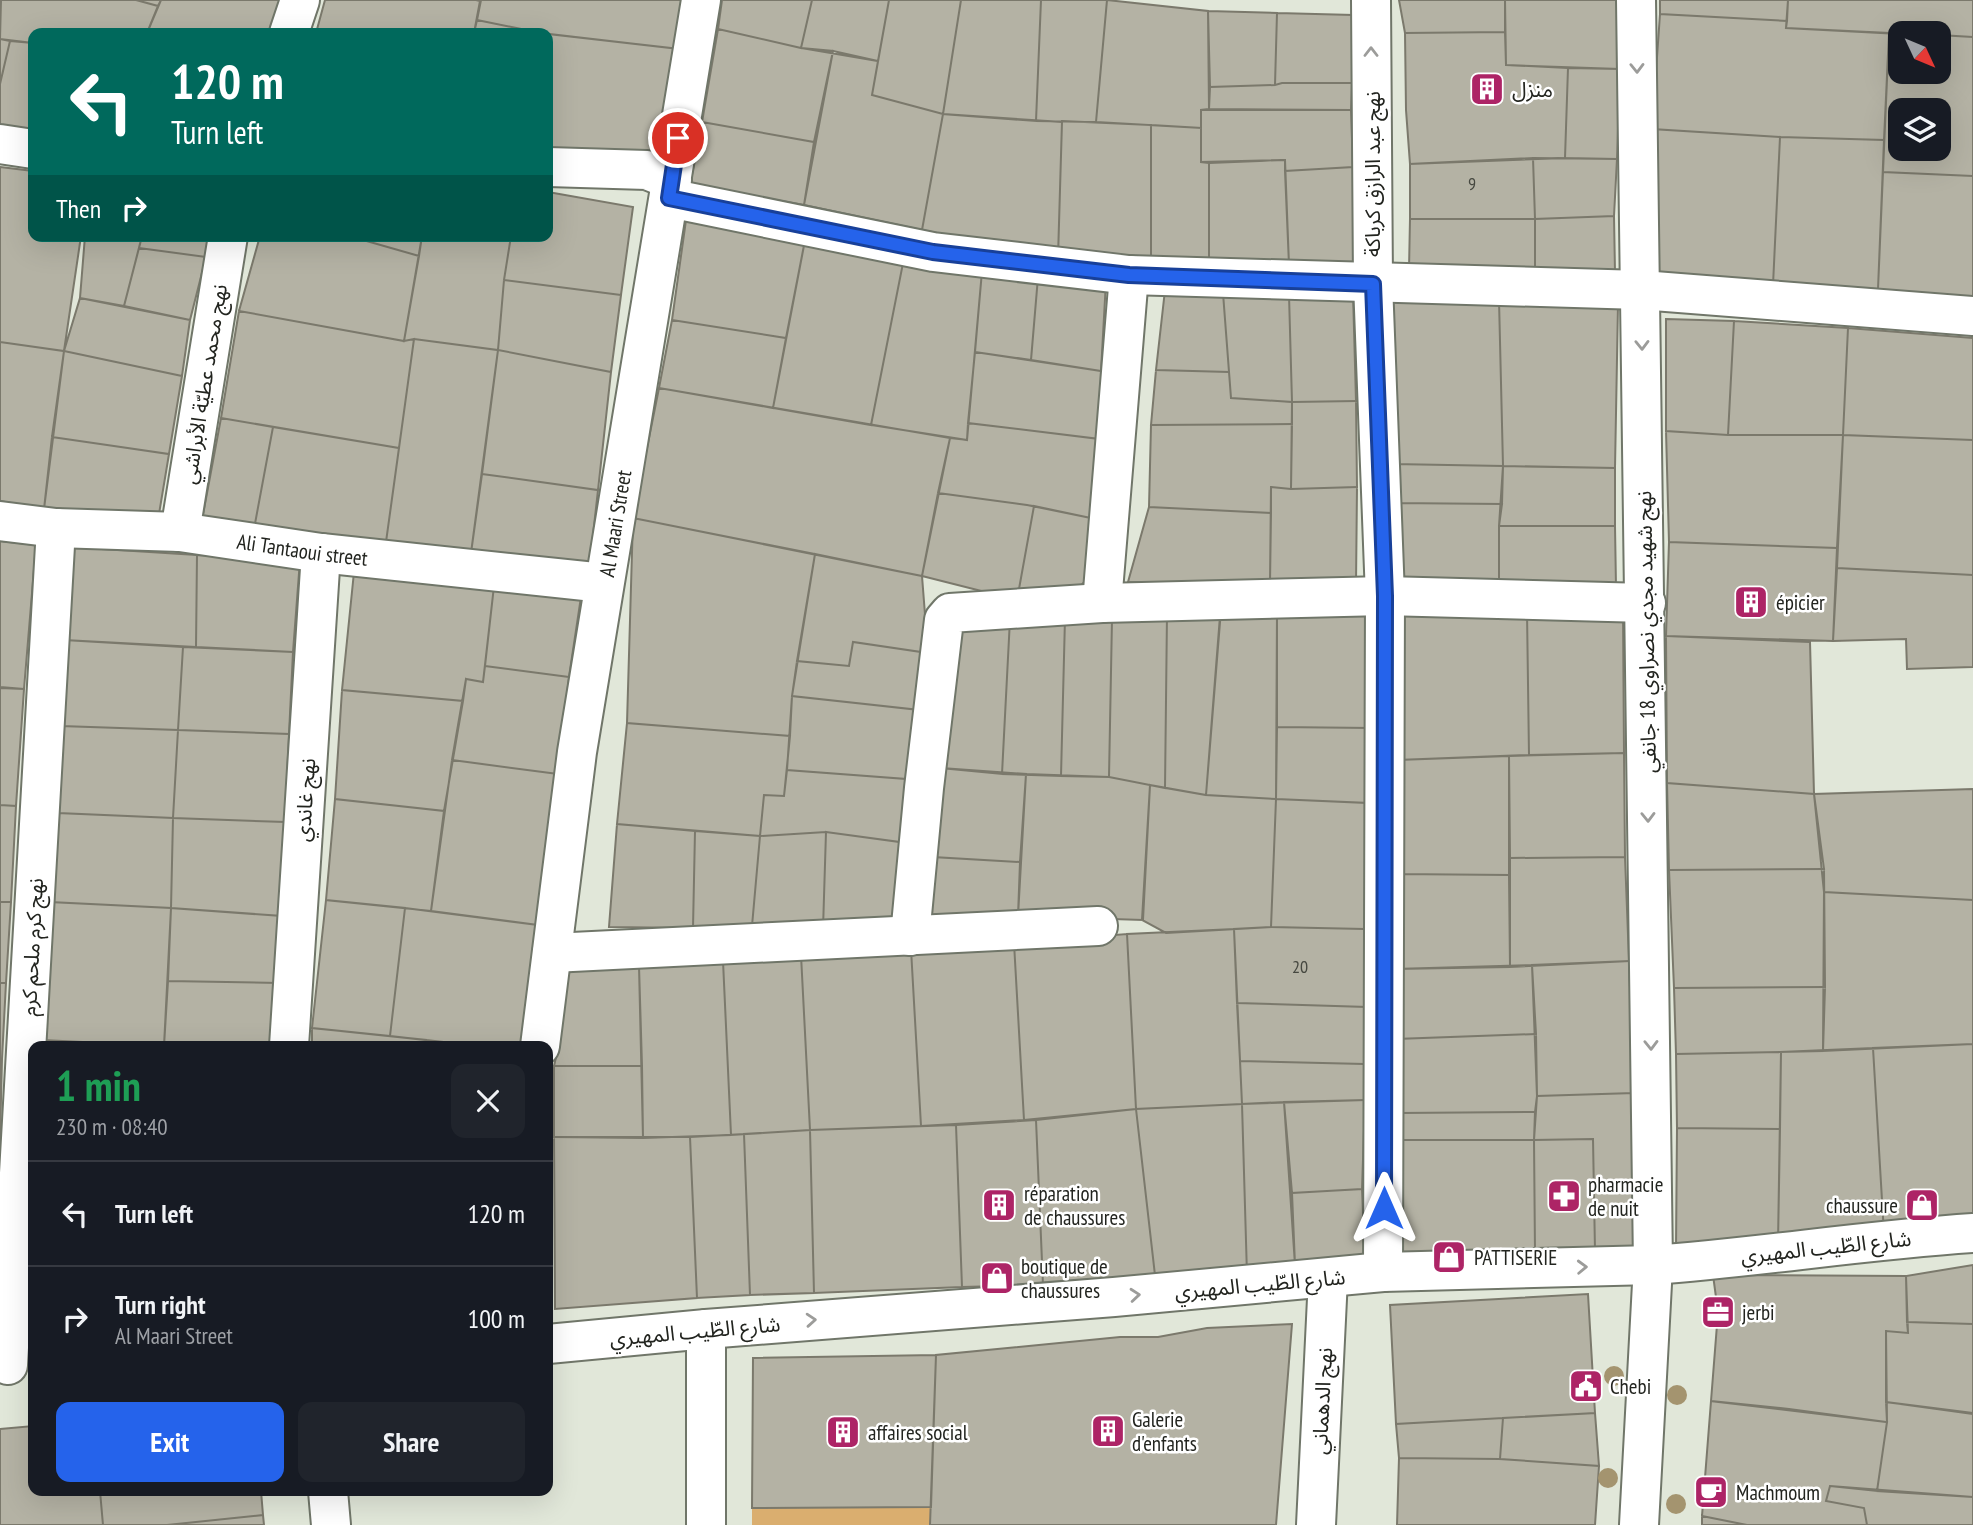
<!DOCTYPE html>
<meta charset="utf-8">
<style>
:root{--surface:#171b24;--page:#20242c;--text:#f1f3f6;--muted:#9ea1a6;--line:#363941;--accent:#2563eb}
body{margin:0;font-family:"PT Sans Narrow","Noto Sans Arabic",sans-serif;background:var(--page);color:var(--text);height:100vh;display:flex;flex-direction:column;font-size:26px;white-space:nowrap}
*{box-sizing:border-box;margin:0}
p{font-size:23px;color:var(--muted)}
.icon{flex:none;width:38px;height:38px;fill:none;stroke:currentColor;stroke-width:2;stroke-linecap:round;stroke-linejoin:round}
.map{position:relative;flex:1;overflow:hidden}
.panel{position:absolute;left:28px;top:1041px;width:525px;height:455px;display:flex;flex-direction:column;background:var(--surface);border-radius:14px;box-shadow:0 7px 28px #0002}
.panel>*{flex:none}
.top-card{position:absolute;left:28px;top:28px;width:525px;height:214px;border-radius:14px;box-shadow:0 7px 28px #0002;background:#00695c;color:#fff;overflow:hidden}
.needle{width:46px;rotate:134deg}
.controls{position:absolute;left:1888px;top:21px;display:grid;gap:14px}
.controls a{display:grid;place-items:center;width:63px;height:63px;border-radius:14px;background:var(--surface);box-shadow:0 7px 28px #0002;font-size:35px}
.pin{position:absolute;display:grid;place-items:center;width:60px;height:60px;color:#fff;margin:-30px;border:4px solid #fff;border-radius:50%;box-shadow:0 2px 7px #0007}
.me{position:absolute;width:77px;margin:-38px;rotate:0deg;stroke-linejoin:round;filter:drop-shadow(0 0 5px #0008)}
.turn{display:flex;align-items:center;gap:24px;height:147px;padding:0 28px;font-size:32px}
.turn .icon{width:91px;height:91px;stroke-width:2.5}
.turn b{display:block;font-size:49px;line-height:60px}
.then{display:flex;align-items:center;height:66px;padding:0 28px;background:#0003;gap:14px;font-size:26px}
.round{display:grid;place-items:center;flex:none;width:74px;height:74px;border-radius:14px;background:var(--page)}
.headline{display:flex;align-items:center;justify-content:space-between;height:119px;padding:0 28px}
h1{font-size:42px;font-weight:600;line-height:52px;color:#1e9e55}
.cta{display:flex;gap:14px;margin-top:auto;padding:14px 28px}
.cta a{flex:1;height:80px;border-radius:14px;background:var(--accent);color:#fff;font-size:28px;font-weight:600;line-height:80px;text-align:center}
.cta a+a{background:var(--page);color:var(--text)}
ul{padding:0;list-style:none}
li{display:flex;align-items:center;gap:21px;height:105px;padding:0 28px;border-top:2px solid var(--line)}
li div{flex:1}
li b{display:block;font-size:26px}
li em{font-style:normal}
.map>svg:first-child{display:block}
</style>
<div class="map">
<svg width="1973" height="1525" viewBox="0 0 1973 1525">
<rect width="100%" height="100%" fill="#e1e7d9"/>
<path fill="#daae6f" d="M931 1507 930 1525H752V1508Z"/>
<path fill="#b4b2a4" stroke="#7b796c" stroke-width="2" fill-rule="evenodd" d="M1 0H136L158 6 147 33H33V43L0 39Z
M136 0H161L158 6Z
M161 0H282L272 33H147Z
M325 0H476L480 1 474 33H316Z
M481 0H684L679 49 541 33 477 20Z
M722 0H812L801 48 718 29Z
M812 0H889L878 61 801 48Z
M889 0H961L943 114 872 95Z
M961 0H1041L1036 121 943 114Z
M1041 0H1107L1096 122 1036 121Z
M1107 0 1208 11 1209 109 1201 110V128L1096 122Z
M1399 0H1505V32L1405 33Z
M1505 0H1623L1620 69 1506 65Z
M1660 0H1788L1787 21 1660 14Z
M1788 0H1973V37L1939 35V33L1900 34 1786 28Z
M1208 11 1277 13 1275 85 1210 87Z
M1277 13 1353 15 1352 83H1282L1275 85Z
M1660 14 1787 21 1786 28 1889 33 1884 140 1780 137 1652 129Z
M477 20 541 33H474Z
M718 29 801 48 833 51 814 142 702 122Z
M1505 32 1506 65 1568 68 1565 158 1410 164 1406 110 1405 33Z
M1889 33 1900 34V72H1939V35L1973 37V176L1883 172ZM1900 110H1939V149H1900Z
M548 34 679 49 665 167 548 154Z
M0 39 10 41 0 84Z
M10 41 33 43V135L0 130V84Z
M833 51 878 61 872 95 943 114 922 230 804 205Z
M1568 68 1620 69 1617 159 1565 158Z
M1282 83H1352L1351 110 1209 109 1210 87 1275 85Z
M1201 110H1351L1353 167 1285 171V160L1201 162Z
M943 114 1062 122 1058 257 922 230Z
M1062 121 1151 125V265L1058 258Z
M702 122 814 142 804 205 690 185Z
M1151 125 1201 128V162L1209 163V264L1151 265Z
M1652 129 1780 137 1773 285 1648 286Z
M1780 137 1884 140 1878 289 1773 285Z
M1533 158 1617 159 1614 216 1535 219Z
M1533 158 1535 219H1410V164Z
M1285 160 1289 265 1209 264V163Z
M0 167 33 171V236H81L64 351 0 342Z
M1353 167 1358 262 1289 265 1285 171Z
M1883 172 1973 176V300L1878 289Z
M548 192 633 207 621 295 504 280 511 236H548Z
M687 213 806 235 786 338 672 320Z
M1614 216 1615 272 1535 271V219Z
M1410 219H1535V271L1409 270Z
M806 235 905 253 871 425 773 408Z
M85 236H142L124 306 80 298Z
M142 236H210L206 257 139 248Z
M260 236H349L419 256 404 341 239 311Z
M349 236H422L419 256Z
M422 236H511L504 280 498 350 414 339 404 341Z
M139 248 206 257 190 320 124 306Z
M905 253 982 271 967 440 871 425Z
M982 271 1038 277 1031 360 975 352Z
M1038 277 1106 281 1101 371 1031 360Z
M504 280 621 295 611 372 498 350Z
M1165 290 1223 293 1229 372 1156 370Z
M1223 293 1289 295 1292 402 1231 398Z
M1353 293 1356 401 1292 402 1289 295Z
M1392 297 1499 300 1503 466 1393 464Z
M80 298 190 320 182 376 64 351Z
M1499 300 1618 304 1615 468 1503 466Z
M239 311 404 341 414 339 399 448 221 418Z
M1666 319 1734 321 1728 435 1666 431Z
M672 320 786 338 773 408 659 388Z
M1734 321 1848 328 1843 435H1728Z
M1848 328 1973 338V440L1843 435Z
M414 339 498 350 471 553 386 542Z
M0 342 64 351 44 509 0 501Z
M498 350 611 372 598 490 482 474Z
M64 351 182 376 169 454 52 437Z
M975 352 1101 371 1100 439 968 423Z
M1156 370 1229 372 1231 398 1292 402V424L1151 425Z
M659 388 950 438 922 576 633 518Z
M1356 401 1357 487 1291 489 1292 402Z
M221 418 273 427 254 529 202 520Z
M968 423 1100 439 1091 518 1027 505 938 493 950 438 967 440Z
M1292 424 1291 489 1271 487V513L1149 507 1151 425Z
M273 427 399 448 386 542 254 529Z
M1666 431 1728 435H1843L1837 548 1669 542Z
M1843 435 1973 440V575L1837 568Z
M52 437 169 454 158 520 44 509Z
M1393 464 1503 466 1502 504 1393 503Z
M1503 466 1615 468V526H1499Z
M482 474 598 490 589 571 471 553Z
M1271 487 1291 489 1357 487 1356 584 1270 583Z
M938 493 1034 506 1017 600 922 576Z
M1393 503 1502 504 1499 526V593L1392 592Z
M1034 506 1091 518 1086 580 1070 598 1017 600Z
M1149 507 1271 513 1270 583 1128 582Z
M633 518 815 554 792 696 790 736 627 723Z
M1499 526H1615L1616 587 1499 593Z
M0 541 36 545 24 689 0 687Z
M1669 542 1837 548 1833 641 1666 636Z
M70 547 197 555 196 647 64 640Z
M815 554 922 576 928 653 853 642 849 666 797 661Z
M197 555 300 560 293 652 196 647Z
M1837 568 1973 575V667L1907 669 1906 639 1833 641Z
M354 572 494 586 483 682 466 679 463 701 342 690Z
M494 586 581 597 569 677 485 666Z
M1221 610 1277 611 1276 799 1206 795Z
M1398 610 1527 612 1529 755 1397 760Z
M1277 611 1373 612 1371 728 1277 727Z
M1623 611 1624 753 1529 755 1527 612Z
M1167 614 1220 616 1206 795 1165 788Z
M1167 614 1165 788 1109 777 1112 619Z
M1065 618 1061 776 1002 774 1010 619Z
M1065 618 1112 619 1109 777 1061 776Z
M954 619H1010L1002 774 941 768Z
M1666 636 1810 642 1814 794 1667 783Z
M64 640 183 647 178 730 61 726Z
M853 642 928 653 919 710 792 696 797 661 849 666Z
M183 647 293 652 289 734 178 730Z
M485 666 569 677 558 774 452 760 466 679 483 682Z
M0 688 24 689 16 806 0 805Z
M342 690 463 701 444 811 335 799Z
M792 696 919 710 906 779 787 770Z
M627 723 790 736 784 796 764 795 760 836 617 824Z
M61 726 178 730 173 818 58 813Z
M1277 727 1371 728 1370 803 1276 799Z
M178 730 289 734 285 822 173 818Z
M1624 753 1625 857 1510 858 1509 756Z
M1509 756V875L1396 874 1397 760Z
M452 760 558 774 538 925 431 911Z
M941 768 1026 774 1020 862 933 857Z
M787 770 906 779 900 842 826 832 760 836 764 795 784 796Z
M1026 774 1109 777 1150 785 1143 920 1018 916Z
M1667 783 1814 794 1824 869 1669 870Z
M1150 785 1206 795 1276 799 1271 927 1166 933 1142 920Z
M1973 789V900L1824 892 1814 794Z
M335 799 444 811 431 911 326 900Z
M1276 799 1367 803 1364 929 1271 927Z
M0 805 16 806 11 902H0Z
M58 813 173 818 171 908 50 902Z
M173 818 285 822 282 916 171 908Z
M617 824 695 831 693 928 609 927Z
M695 831 760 836 752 926 693 928Z
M826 832 900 842 896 930 823 929Z
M826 832 823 929 752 926 760 836Z
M933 857 1020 862 1018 916 928 920Z
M1625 857 1629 961 1510 967V858Z
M1824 869 1825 987 1674 988 1669 870Z
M1396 874 1509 875 1510 967 1395 969Z
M1824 892 1973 900V1044L1823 1051Z
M326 900 405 908 390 1036 312 1028Z
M0 902H11L6 983H0Z
M50 902 171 908 164 1046 42 1040Z
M171 908 282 916 279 983 168 981Z
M405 908 538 925 522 1046H479L390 1036Z
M1271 927 1364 929 1367 1007 1237 1003 1234 929Z
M1234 929 1242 1104 1136 1109 1127 934Z
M1127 934 1136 1109 1024 1120 1014 943Z
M1014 943 1024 1120 921 1126 911 949Z
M911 949 921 1126 810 1130 801 955Z
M801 955 810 1130 731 1135 723 961Z
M723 961 731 1135 643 1138 639 966Z
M1629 961 1634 1093 1537 1096 1532 965Z
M1532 965 1536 1034 1396 1039 1395 969Z
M639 966 642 1066H554L557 1053 555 971Z
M168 981 279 983 276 1046H164Z
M0 983H6L2 1059H0Z
M1825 987 1823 1051 1676 1054 1674 988Z
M1237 1003 1367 1007 1364 1064 1240 1061Z
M312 1028 426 1040 425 1046H312Z
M1536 1034 1537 1096 1535 1112 1400 1113 1396 1039Z
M42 1040 164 1046H42Z
M426 1040 479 1046H425Z
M1973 1044V1229L1884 1234 1873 1048Z
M1873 1048 1884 1234 1778 1243 1781 1052Z
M1781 1052 1780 1129 1677 1128 1676 1054Z
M0 1059H2L0 1139Z
M1240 1061 1364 1064 1365 1100 1242 1104Z
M554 1066H642L643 1138 554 1137Z
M1634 1093 1641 1251H1595L1593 1139 1534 1140 1537 1096Z
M1365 1100 1362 1189 1292 1193 1284 1102Z
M1284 1102 1295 1265 1247 1275 1242 1104Z
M1242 1104 1247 1275 1156 1284 1136 1109Z
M1136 1109 1156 1284 1043 1285 1036 1120Z
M1535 1112 1534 1140H1400V1113Z
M1036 1120 1043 1285 962 1287 956 1125Z
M956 1125 962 1287 814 1293 810 1130Z
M1677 1128 1780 1129 1778 1243 1676 1248Z
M810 1130 814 1293 750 1295 744 1134Z
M744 1134 750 1295 697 1298 690 1137Z
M554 1137H690L697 1298 555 1309Z
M1593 1139 1595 1251 1535 1253 1534 1140Z
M1400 1140H1534L1535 1253 1396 1256Z
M1362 1189 1365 1262 1295 1265 1292 1193Z
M1973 1265V1324L1907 1322 1906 1276Z
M1713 1275 1906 1276 1908 1333 1886 1331 1887 1422 1711 1401 1718 1312Z
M1588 1294 1595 1413 1396 1424 1390 1305Z
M1907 1322 1973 1324V1413L1886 1402V1331L1908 1333Z
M1292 1324 1276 1525H930L936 1355 1120 1337H1158L1207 1328Z
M936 1355 931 1507 752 1508 753 1358Z
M1711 1401 1789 1409 1887 1422 1877 1491 1830 1486 1826 1501 1864 1508 1867 1525H1747L1702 1516Z
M1886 1402 1973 1414V1497L1877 1491 1887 1422Z
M1595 1413 1599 1466 1500 1459 1503 1418Z
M1503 1418 1500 1459 1399 1458 1396 1424Z
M33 1426V1491H100L103 1525H0V1429Z
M1399 1458 1500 1459 1599 1466 1595 1525H1397Z
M1830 1486 1973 1497V1525H1867L1864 1508 1826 1501Z
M100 1491H261L263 1515 167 1525H103Z
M263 1515 264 1525H167Z
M1702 1516 1747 1525H1702Z"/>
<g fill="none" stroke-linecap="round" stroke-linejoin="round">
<g stroke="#707669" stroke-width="42">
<g id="minor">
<path d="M1371 0 1373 283 1385 596 1383 1272"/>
<path d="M1636 0 1653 1265 1639 1525"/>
<path d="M289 33 300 0"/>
<path d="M0 144 33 149"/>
<path d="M548 167 647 170 672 180"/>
<path d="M669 198 933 252 1129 275 1641 290 1973 316"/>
<path id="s1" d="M0 521 56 528 180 532 321 553 604 583"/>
<path d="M180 532 228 236"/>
<path d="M1102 603 1129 275"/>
<path d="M910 936 924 788 944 620 950 613 1102 603 1385 596 1646 603"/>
<path d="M552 953 1098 926"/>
<path d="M289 1046 321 553"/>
<path id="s2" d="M540 1046 577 752 701 0"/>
<path d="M706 1329V1525"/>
<path d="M548 1344 706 1329 1114 1297 1383 1272 1653 1265C1760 1257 1866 1240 1973 1233"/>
<path d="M8 1365 56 528"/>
<path d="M328 1491 331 1525"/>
<path d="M1316 1525 1328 1278"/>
</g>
</g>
<use href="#minor" stroke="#fff" stroke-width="38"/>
</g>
<g fill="#a4946f">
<circle cx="1614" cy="1376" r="10"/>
<circle cx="1677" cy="1395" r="10"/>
<circle cx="1608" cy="1478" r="10"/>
<circle cx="1676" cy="1504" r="10"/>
</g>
<defs><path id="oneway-chevron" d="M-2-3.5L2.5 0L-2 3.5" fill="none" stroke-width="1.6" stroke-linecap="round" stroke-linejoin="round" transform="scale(1.75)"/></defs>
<g stroke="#9c9c9a">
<use href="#oneway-chevron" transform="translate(1371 52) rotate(-90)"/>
<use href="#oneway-chevron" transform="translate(1637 68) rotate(89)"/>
<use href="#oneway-chevron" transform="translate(1642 345) rotate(89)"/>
<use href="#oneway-chevron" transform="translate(1648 817) rotate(89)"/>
<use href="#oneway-chevron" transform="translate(1651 1045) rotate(89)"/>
<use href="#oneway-chevron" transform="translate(1582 1267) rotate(-2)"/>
<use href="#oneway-chevron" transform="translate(1135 1295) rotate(-5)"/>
<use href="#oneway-chevron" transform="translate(811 1320) rotate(-4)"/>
</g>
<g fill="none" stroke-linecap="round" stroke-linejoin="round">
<g stroke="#184099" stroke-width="18">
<path id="route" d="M678 138 669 198 933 252 1129 275 1373 284 1385 596 1384 1208"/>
</g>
<use href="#route" stroke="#2563eb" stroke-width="12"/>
</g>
<defs>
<g id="building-square" transform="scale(1.75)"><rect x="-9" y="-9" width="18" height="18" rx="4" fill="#ad2466" stroke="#fff"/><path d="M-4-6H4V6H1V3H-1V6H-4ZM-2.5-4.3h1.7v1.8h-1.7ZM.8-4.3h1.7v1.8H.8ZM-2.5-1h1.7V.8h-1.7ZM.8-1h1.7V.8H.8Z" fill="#fff"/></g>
<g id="pharmacy-square" transform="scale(1.75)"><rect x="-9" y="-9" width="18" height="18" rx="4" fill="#ad2466" stroke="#fff"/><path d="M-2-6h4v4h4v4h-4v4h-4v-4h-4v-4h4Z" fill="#fff"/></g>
<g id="shop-square" transform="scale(1.75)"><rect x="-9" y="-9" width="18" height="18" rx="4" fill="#ad2466" stroke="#fff"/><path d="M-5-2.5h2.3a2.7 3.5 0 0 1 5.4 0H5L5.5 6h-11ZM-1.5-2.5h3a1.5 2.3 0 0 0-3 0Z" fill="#fff"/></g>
<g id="office-square" transform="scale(1.75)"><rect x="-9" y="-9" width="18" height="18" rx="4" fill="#ad2466" stroke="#fff"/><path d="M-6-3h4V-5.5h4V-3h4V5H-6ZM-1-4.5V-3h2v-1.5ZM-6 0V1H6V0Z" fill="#fff"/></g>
<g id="civic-square" transform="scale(1.75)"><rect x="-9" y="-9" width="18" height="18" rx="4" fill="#ad2466" stroke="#fff"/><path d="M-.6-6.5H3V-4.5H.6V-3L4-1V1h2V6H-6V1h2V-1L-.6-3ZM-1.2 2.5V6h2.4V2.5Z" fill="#fff"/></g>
<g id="cafe-square" transform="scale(1.75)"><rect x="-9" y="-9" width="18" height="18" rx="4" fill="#ad2466" stroke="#fff"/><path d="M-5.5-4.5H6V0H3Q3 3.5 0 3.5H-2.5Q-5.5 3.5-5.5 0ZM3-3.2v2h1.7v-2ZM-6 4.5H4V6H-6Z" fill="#fff"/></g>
</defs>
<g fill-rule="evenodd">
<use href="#building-square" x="1487" y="89"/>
<use href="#building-square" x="1751" y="602"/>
<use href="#pharmacy-square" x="1564" y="1196"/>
<use href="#building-square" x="999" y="1205"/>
<use href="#shop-square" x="1922" y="1205"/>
<use href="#shop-square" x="1449" y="1257"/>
<use href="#shop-square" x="997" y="1278"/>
<use href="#office-square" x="1718" y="1312"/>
<use href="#civic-square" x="1586" y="1386"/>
<use href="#building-square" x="1108" y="1431"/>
<use href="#building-square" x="843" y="1432"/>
<use href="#cafe-square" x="1711" y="1492"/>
</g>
<g text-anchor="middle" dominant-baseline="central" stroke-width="5" stroke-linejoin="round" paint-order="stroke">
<g font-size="18" fill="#464840">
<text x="1472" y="183">9</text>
<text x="1300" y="966">20</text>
</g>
<g font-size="21" fill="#22241f" stroke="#fff" text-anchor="start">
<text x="1512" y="89">منزل</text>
<text x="1776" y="602">épicier</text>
<text x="1588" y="1184">pharmacie<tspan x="1588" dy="24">de nuit</tspan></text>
<text x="1024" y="1193">réparation<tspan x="1024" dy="24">de chaussures</tspan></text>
<text x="1898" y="1205" text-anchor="end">chaussure</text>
<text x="1474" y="1257">PATTISERIE</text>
<text x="1021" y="1266">boutique de<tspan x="1021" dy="24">chaussures</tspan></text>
<text x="1742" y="1312">jerbi</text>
<text x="1610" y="1386">Chebi</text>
<text x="1132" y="1419">Galerie<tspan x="1132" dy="24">d'enfants</tspan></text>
<text x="868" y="1432">affaires social</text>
<text x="1736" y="1492">Machmoum</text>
</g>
<g font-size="21" fill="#22241f" stroke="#fff">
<text transform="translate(1372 174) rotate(-90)">نهج عبد الرازق كرباكة</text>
<text transform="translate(204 384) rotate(-81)">نهج محمد عطيّة الأبراشي</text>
<text stroke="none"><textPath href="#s2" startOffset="528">Al Maari Street</textPath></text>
<text stroke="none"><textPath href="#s1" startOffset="304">Ali Tantaoui street</textPath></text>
<text transform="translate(1646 632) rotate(-91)">نهج شهيد مجدي نصراوي 18 جانفي</text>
<text transform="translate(305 800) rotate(-86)">نهج غاندي</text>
<text transform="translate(32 947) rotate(-87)">نهج كرم ملحم كرم</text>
<text transform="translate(1826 1247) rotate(-6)">شارع الطّيب المهيري</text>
<text transform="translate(1260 1284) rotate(-5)">شارع الطّيب المهيري</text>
<text transform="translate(695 1331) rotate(-5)">شارع الطّيب المهيري</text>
<text transform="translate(1322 1401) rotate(-87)">نهج الدهماني</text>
</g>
</g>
</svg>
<div class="controls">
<a><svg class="needle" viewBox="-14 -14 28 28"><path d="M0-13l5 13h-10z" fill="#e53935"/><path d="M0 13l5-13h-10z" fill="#9ea1a6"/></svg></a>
<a><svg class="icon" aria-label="layers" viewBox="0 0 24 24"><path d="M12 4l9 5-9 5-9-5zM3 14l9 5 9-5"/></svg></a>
</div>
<div class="pin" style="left:678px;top:138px;background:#d93025"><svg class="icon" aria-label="arrive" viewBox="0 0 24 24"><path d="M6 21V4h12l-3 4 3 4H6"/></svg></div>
<svg class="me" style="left:1384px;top:1208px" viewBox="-20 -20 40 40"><path d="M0-17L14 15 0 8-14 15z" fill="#2563eb" stroke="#fff" stroke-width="4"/></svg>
<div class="top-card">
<div class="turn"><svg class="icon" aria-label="left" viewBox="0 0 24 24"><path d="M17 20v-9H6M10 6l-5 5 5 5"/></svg><div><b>120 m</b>Turn left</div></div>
<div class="then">Then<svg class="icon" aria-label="right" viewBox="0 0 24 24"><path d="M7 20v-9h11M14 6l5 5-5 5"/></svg></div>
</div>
<section class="panel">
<div class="headline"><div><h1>1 min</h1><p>230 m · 08:40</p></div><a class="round"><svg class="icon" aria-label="close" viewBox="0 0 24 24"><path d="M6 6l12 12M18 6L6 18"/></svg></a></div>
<ul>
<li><svg class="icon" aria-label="left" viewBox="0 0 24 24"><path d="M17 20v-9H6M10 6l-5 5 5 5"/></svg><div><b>Turn left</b></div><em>120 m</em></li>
<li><svg class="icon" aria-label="right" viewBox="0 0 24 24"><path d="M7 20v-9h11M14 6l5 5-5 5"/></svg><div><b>Turn right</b><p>Al Maari Street</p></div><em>100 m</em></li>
</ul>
<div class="cta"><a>Exit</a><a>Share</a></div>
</section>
</div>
